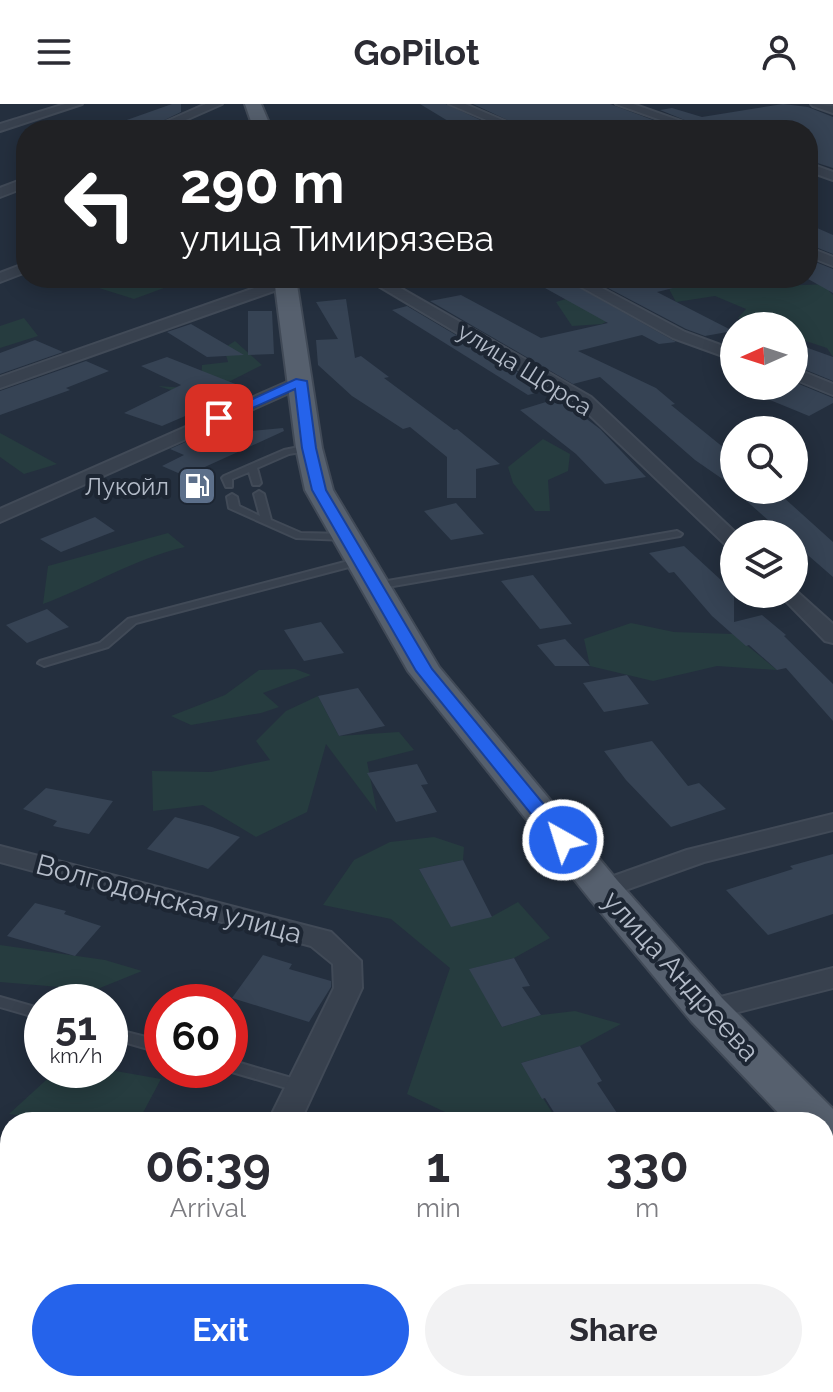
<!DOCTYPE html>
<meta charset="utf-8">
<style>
:root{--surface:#fff;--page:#f2f2f3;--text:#2b2b33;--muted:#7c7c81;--accent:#2563eb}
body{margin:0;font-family:Raleway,sans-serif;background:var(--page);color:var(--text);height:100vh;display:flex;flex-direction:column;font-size:30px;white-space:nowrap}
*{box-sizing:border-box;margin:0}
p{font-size:26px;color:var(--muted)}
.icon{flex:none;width:44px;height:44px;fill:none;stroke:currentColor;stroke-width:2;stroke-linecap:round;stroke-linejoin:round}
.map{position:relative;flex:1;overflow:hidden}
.panel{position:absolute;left:0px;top:1008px;width:834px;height:280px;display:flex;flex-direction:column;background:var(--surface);border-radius:32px 32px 0 0;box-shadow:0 4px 20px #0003}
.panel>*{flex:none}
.banner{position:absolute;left:16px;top:16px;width:802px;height:168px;border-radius:32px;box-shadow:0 4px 20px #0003;background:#202124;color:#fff;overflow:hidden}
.needle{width:52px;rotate:267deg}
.buttons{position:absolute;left:720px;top:208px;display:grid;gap:16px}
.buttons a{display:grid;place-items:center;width:88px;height:88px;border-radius:50%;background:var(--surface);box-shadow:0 4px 20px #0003;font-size:40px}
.speed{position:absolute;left:24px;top:880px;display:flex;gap:16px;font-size:40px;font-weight:700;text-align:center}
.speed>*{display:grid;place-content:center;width:104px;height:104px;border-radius:50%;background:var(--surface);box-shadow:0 4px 20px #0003;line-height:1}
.speed small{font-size:20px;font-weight:400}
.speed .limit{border:12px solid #d22;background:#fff;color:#111}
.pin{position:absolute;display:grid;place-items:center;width:68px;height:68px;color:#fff;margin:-34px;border-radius:16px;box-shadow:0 4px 12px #0006}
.me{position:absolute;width:88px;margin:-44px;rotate:321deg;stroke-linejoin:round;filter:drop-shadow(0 0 6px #0008)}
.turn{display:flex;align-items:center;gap:28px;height:168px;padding:0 32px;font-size:36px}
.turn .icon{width:104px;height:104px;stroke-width:2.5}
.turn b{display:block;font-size:56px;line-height:68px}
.eta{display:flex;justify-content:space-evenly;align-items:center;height:136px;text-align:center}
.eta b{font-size:48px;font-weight:700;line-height:56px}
.cta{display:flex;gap:16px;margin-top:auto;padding:16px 32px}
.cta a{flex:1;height:92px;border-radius:48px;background:var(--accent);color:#fff;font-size:32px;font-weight:700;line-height:92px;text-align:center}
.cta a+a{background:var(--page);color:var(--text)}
header{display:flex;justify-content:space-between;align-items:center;height:104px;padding:0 32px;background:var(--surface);font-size:36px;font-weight:700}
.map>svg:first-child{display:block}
</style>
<header><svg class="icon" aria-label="menu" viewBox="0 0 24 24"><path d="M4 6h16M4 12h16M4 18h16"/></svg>GoPilot<svg class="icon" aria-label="person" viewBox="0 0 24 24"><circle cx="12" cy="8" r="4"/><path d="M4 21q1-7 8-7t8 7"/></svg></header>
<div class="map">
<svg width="833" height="1288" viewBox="0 0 833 1288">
<rect width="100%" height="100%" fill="#242f3e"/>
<path fill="#263c3f" d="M89 174H191L134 195 83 179Z
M695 174H756L773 182 833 180 829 187 833 191V253L827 244 794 233V222H760L738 214 746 205 715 192 676 198 669 185 694 179Z
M566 195 621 210 602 220 572 222 556 198Z
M24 214 38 232 0 244V222Z
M235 237 262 261 197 294 158 282 201 285 202 261 228 258 224 244Z
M0 329 57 360 24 370 0 353Z
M543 335 570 350 568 367 548 376 550 407H535L513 379 508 363Z
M168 429 185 443C135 454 90 483 43 500L48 462Z
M631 519 674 528 733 530 777 566 717 562 653 577 590 562 584 535Z
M295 565 311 571 263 589 279 603 261 609 191 621 171 612 225 591 259 566Z
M318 592 339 632 399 628 414 646 367 658 377 708 326 640 307 708 256 733 203 701 153 707 152 667 211 668 270 656 256 637 286 607Z
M434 733 464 743 463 756 419 765 451 822 491 813 518 798 550 834 514 854 470 865 502 923 541 911 575 907 621 920 580 942 521 959 558 1018H466L407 990 450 864 391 815 323 801 354 756 390 738Z
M0 841 105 856 142 867 95 886 0 878Z
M57 966H110L161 975 138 1018H61L9 1010Z"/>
<path fill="#364354" d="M172 0H181V8L144 26H107V23Z
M420 0H446L502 26H476L461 19 453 20Z
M473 0H610L680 26H529Z
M783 0 808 3 833 13V64L808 56V26H709L660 6 672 4 702 13Z
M808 120 833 131V150L808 140Z
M808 155 833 165V189L808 175Z
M527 174H562L676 238 659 240 642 231 578 247 656 284 675 300 671 301 734 352V383L695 356 600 273 573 280 430 197 461 191 541 234 608 219Z
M589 174H681L682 182 657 188 733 227 705 232 686 225Z
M346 195 355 254 361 252 389 273 384 274 454 326 457 325 500 360 476 365V394H447V353L410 323 403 325 352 292 318 261 316 236 338 235 316 198Z
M407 202 548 286 528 291 392 206Z
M248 207H272L274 250 248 251Z
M191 220 244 251 207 253 167 228Z
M35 236 63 248 0 270V249Z
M794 239 833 253V277L794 261Z
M167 253 248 285 162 322 124 309 181 281 141 262Z
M86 257 109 267 66 284 70 286 0 311V287Z
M794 278 833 294V299L809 312 743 285 794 282Z
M559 294 600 325 646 373 605 380 576 350 520 306Z
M283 324 284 327 185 372 162 362 184 351 170 345 199 332Z
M734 386H775L782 392 833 438V473L794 439V430H784Z
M456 399 484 430 451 436 424 407Z
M95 413 115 427 61 448 40 435Z
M684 442 734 488V518L762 511 786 531 784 532 833 580V617L786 564 777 566 749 541 746 542 712 512 674 468 669 469 649 449Z
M533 471 572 520 540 525 501 477Z
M47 505 69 523 27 539 6 521Z
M321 518 344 549 304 557 284 526Z
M565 535 590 562H555L537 541Z
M627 571 649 600 604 608 583 579Z
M358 584 385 622 339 632 318 592Z
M652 637 688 682 699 679 726 705 671 723 626 676 604 647Z
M417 660 428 680 421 681 437 708 396 718 367 669Z
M46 684 113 697 89 730 53 722 57 717 23 705Z
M175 713 212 723 240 733 208 765 147 745Z
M833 750V810L768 831 726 786 793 765 790 762Z
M463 756 492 813 451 823 419 765Z
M35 799 66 807 64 810 101 822 75 852 7 832Z
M263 851 292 860 289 865 331 877V883L309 918 232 894Z
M514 854 530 882 522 883 541 911 502 923 469 865Z
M580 942 602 977 597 979 623 1018H560L545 994 542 995 521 959Z"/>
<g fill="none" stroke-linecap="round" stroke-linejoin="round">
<g stroke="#414a57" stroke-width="4">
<path id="service" d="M309 341 312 342V346L289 350 257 364 261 379 259 381H253L249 368 232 375V383H226L222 374 224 372 284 346Z
M259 387 264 390 271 416 301 429 346 430 351 433 346 436 296 434 229 404 227 393 232 390 237 393 239 402 260 412 254 390Z
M677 427 682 430 680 432 376 485 371 482 376 479Z
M360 454 364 455V459L136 519 108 543 44 562 38 559 40 557 100 539 128 515Z
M0 893 42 905V915L0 903Z
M110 924 162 937V949L110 934Z
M230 956 305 978 308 982 305 986 300 988 225 966H230Z
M147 1278H165L160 1288H142Z
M448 1278H466L462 1288H444Z"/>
</g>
<g stroke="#414a57" stroke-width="4">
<path id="minor" d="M65 0H82L0 27V20Z
M206 0H222L163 26H147Z
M449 0H465L526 26H510Z
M616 0H633L706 26H689Z
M811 0 833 2V9L813 2Z
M808 59 833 68V76L808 67Z
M26 74V83L0 93V84Z
M808 143 833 153V162L808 152Z
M26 159V168L0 178V169Z
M314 174 312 177 288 182 0 284V273L280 175Z
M365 174H383L591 293 737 430H734V444L727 442 579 301Z
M565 174H583L685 228 734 246V256L673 234Z
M794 264 833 280V291L794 275Z
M301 272 309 277 307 281 0 418V405Z
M794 485 833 520V539L825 537 779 490H794Z
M833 710V726L704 758 603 794 594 791 590 785 594 779 687 746Z
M0 742 331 828 361 857 362 884 300 1018H268L334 884 333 860 311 842 0 758Z
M833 864V884L707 916 697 913 692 906 697 899Z
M0 1086 10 1089V1115L0 1112Z
M491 1278H550L554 1288H495Z"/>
</g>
<g stroke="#414a57" stroke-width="4">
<path id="primary" d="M245 0H261L272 26H254Z
M274 174H296L322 344 333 386 439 563 617 776 723 895 833 1005V1031L824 1034V1018H787L691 917 589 794 408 567 305 386 296 344Z"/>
</g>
<use href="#service" fill="#38414e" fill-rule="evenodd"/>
<use href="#minor" fill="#38414e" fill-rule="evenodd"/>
<use href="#primary" fill="#56606e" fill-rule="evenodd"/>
</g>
<path fill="#2563eb" stroke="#184099" stroke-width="2" d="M296 275 307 277 316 344 326 386 432 565 570 732 573 736 570 741H556L416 567 312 386 302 344 295 285 223 317 212 314Z"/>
<defs>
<g id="fuel-square" transform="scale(2)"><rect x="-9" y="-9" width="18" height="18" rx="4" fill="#5c6f8a" stroke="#1d2633"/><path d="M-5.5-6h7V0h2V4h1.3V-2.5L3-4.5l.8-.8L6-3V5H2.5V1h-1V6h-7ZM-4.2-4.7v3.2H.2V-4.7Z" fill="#fff"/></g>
</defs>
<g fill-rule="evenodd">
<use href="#fuel-square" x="197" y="382"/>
</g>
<g text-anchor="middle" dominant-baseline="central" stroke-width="8" stroke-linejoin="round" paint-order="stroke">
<g font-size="24" fill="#b4bcc9" stroke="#1d2633">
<text transform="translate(525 265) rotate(32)">улица Щорса</text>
</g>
<g font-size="24" fill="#b4bcc9" stroke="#1d2633" text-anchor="end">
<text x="169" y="382">Лукойл</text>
</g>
<g font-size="28" fill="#b4bcc9" stroke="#1d2633">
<text transform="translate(169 795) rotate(15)">Волгодонская улица</text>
<text transform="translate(681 872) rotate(48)">улица Андреева</text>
</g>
</g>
</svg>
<div class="buttons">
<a><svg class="needle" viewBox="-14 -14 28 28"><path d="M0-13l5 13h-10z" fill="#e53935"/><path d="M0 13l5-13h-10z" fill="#7c7c81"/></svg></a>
<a><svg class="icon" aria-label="search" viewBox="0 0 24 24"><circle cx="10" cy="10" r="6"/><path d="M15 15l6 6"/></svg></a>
<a><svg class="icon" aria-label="layers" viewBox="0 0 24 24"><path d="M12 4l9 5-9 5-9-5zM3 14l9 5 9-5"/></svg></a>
</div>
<div class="speed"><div>51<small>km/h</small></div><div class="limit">60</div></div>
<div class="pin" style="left:219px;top:314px;background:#d93025"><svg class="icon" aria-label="arrive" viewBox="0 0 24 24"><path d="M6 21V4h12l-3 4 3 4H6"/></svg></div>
<svg class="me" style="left:563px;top:736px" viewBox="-20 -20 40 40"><circle r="17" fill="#2563eb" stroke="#fff" stroke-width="3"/><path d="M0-11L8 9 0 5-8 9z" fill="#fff"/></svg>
<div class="banner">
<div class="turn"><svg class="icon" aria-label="left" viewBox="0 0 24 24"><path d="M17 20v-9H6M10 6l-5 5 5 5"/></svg><div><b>290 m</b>улица Тимирязева</div></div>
</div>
<section class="panel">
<div class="eta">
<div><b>06:39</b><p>Arrival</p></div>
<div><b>1</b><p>min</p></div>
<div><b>330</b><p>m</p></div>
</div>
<div class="cta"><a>Exit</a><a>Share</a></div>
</section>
</div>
